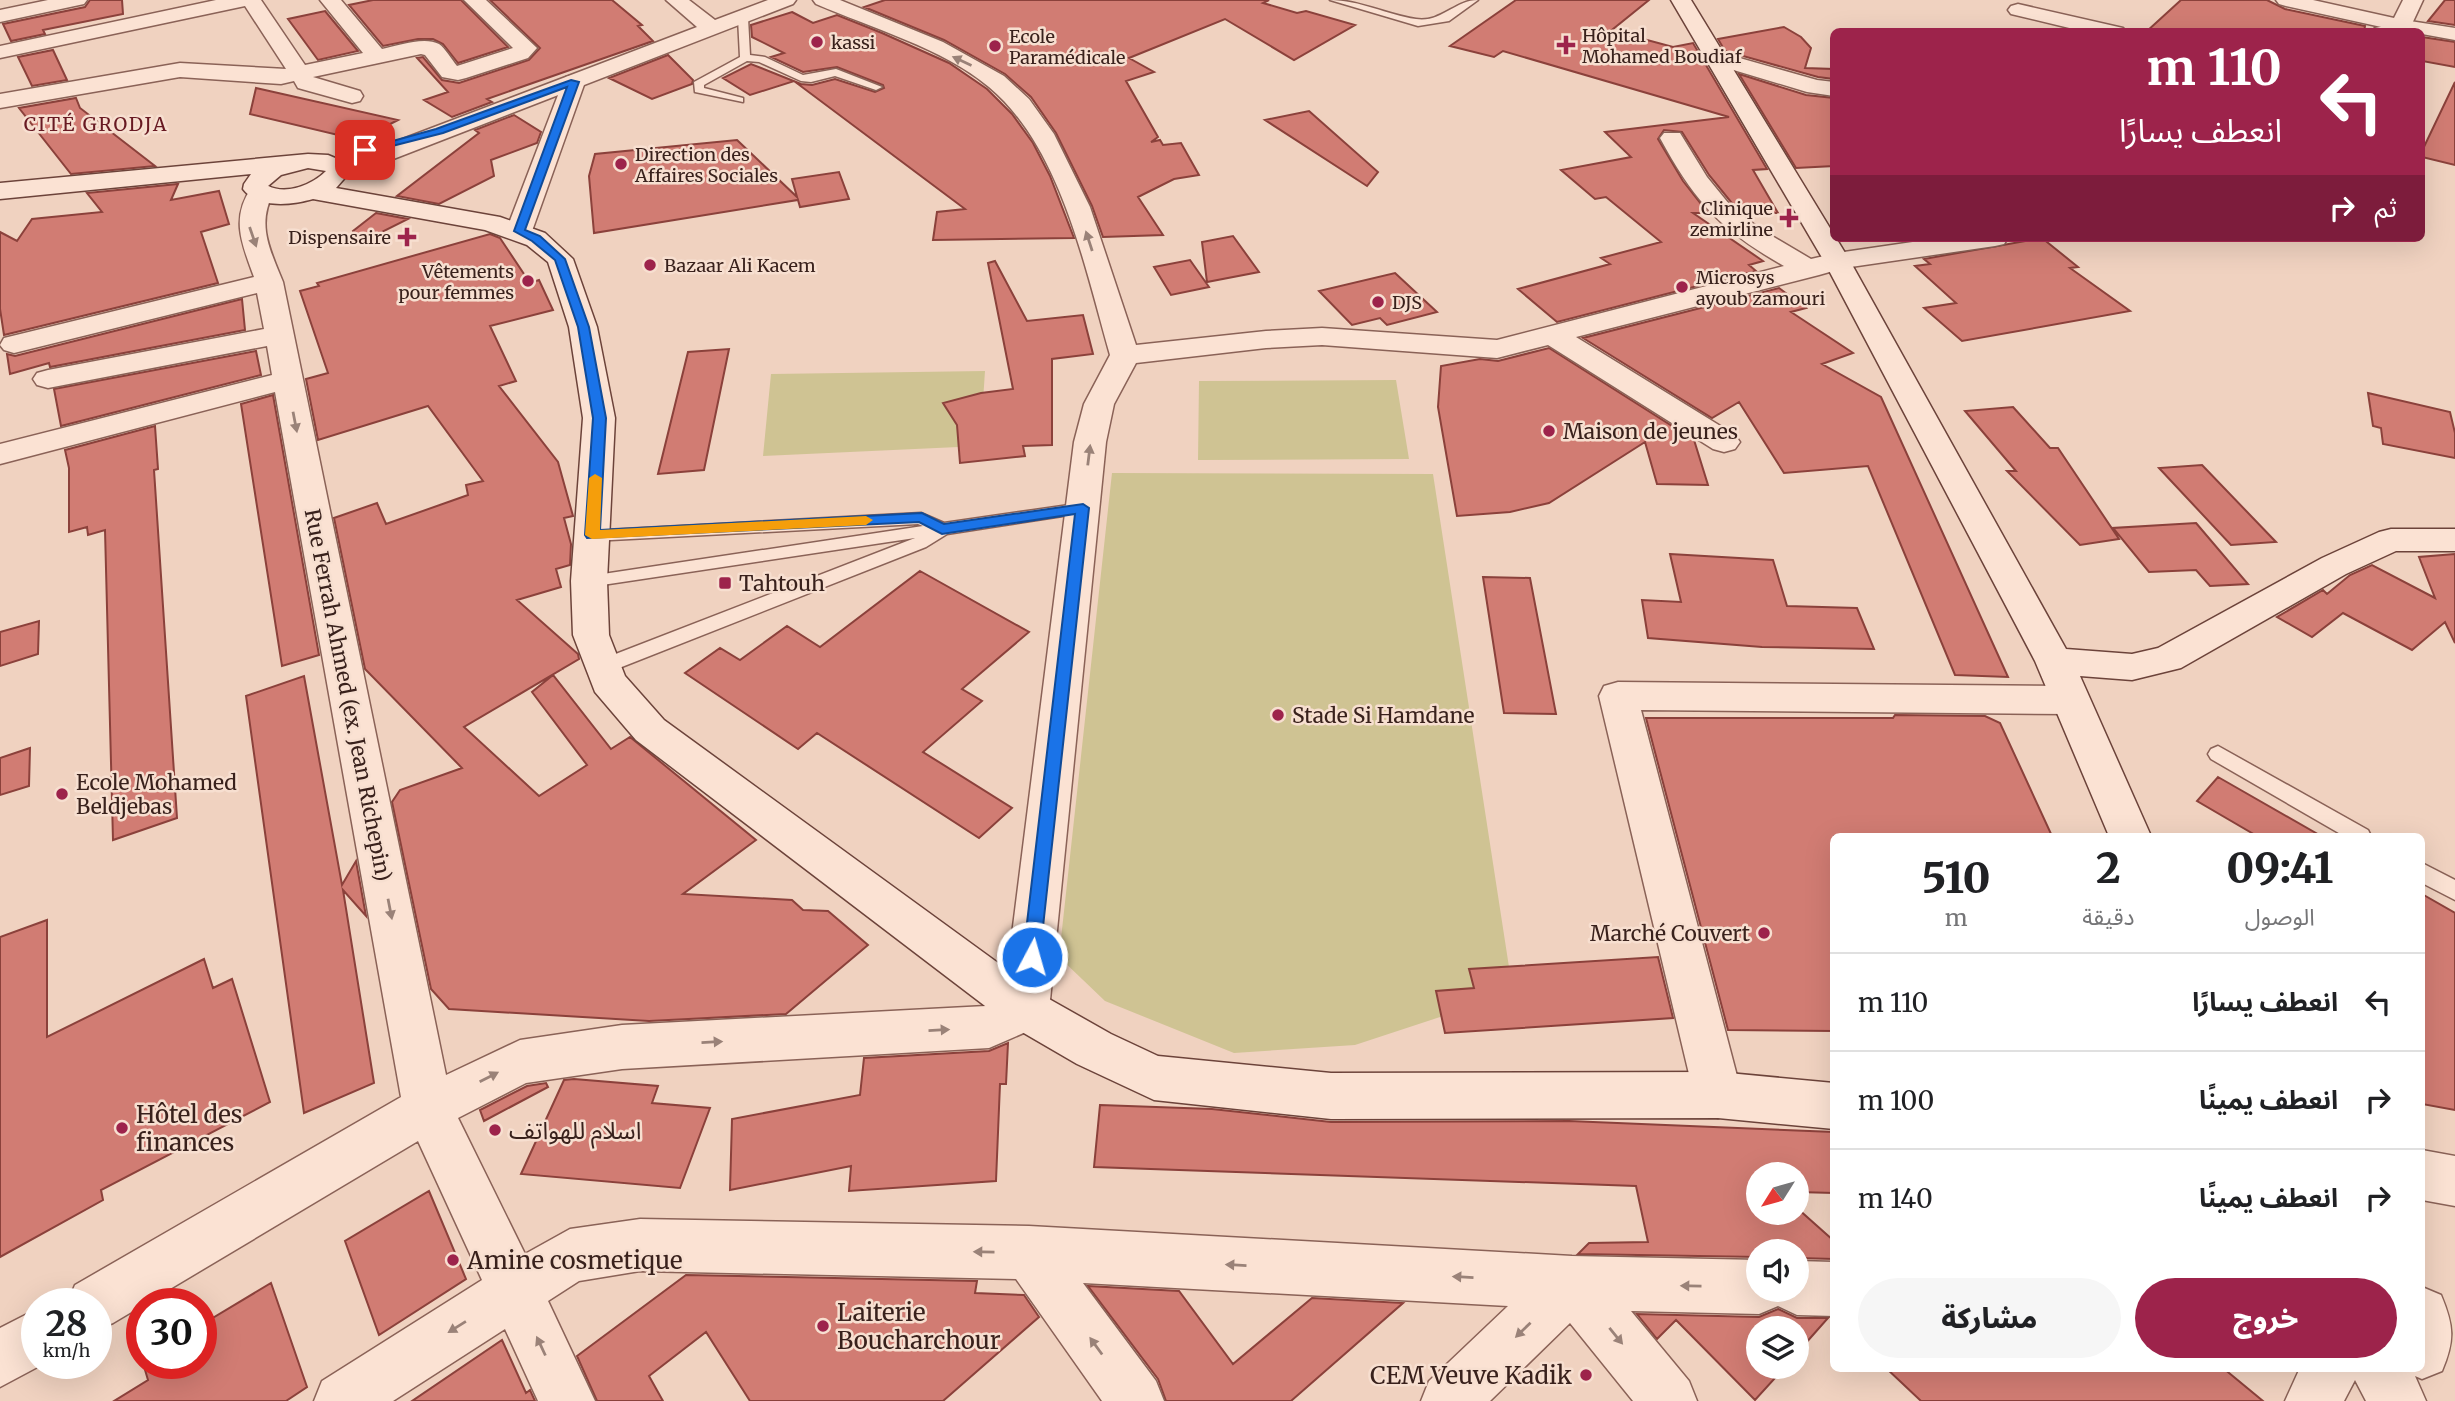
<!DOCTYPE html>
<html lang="ar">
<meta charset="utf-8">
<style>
:root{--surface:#fff;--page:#f6f6f6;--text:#202124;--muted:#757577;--line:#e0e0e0;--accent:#9d234b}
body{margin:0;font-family:Merriweather,"Noto Sans Arabic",serif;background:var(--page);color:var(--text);direction:rtl;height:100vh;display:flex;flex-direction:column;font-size:26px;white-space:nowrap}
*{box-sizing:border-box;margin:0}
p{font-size:23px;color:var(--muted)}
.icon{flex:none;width:38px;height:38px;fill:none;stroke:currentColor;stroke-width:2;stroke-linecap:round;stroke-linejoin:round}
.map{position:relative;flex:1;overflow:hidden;direction:ltr}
.sheet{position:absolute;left:1830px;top:833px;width:595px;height:539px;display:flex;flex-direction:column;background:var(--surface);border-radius:10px;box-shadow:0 7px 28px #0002;direction:rtl}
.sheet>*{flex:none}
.hud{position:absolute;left:1830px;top:28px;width:595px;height:214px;border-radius:10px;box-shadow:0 7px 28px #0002;direction:rtl;background:#9d234b;color:#fff;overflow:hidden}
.needle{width:46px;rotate:233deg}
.fabs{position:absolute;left:1746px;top:1162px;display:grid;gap:14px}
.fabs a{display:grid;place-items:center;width:63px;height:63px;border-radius:50%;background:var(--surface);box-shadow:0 7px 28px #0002;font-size:35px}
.speed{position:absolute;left:21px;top:1288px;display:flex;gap:14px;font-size:35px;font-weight:700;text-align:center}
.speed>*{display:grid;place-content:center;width:91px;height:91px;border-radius:50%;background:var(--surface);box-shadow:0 7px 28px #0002;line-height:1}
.speed small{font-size:18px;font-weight:400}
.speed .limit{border:10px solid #d22;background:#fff;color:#111}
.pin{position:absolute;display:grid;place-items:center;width:60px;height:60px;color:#fff;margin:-30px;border-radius:14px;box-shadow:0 4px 10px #0006}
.me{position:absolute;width:77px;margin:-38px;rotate:6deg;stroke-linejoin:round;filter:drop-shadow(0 0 5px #0008)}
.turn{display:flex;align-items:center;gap:24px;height:147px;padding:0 28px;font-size:32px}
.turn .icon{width:91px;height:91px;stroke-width:2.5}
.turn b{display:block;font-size:49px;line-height:60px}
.then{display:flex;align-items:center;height:66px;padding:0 28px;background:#0003;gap:14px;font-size:26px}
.eta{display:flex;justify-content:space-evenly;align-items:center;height:119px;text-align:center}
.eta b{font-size:42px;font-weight:800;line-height:49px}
.primary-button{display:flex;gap:14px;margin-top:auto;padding:14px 28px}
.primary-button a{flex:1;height:80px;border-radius:42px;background:var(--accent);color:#fff;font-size:28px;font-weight:800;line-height:80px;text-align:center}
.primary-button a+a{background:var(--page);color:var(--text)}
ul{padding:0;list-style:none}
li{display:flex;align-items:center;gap:21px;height:98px;padding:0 28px;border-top:2px solid var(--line)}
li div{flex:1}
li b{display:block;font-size:26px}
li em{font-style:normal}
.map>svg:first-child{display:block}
</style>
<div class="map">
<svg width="2455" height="1401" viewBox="0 0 2455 1401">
<rect width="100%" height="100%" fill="#f0d2c0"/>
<path fill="#cfc393" d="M985 371 980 446 763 456 771 374Z
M1396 380 1409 459 1198 460 1199 381Z
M1112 473 1433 474 1513 993 1355 1045 1234 1053 1105 1001 1059 957Z"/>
<path fill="#d17c73" stroke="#8b413b" stroke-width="2" d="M90 0H122L123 14 43 30 45 34 11 41 3 24 85 7Z
M373 0H461L508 47 458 63 443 44 433 39H418L383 46 349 5Z
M490 0H612L642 25 638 26 653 41 487 99 492 102 452 117 424 100 448 92 417 58 423 57 442 80 459 83 529 60 540 48Z
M885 0H1269L1263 3 1297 13 1306 11 1355 25 1294 60 1225 19 1129 58 1154 72 1126 81 1158 137 1151 142 1160 140 1163 145 1181 143 1199 175 1174 179 1138 197 1163 235 1103 237 1092 206 1056 133 1031 97 1005 74 944 40 864 7Z
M1516 0H1649L1602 38 1636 37 1673 47 1693 43 1767 169 1753 170 1778 213H1744L1731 202 1709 175 1682 132 1664 130 1658 139 1683 181 1708 213H1693L1763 261 1749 265 1756 271 1557 322 1518 289 1610 264 1601 258 1661 242 1606 197 1595 199 1561 170 1631 157 1605 132 1729 117 1503 51 1494 57 1450 46Z
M2181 0H2267L2285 9 2365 26 2364 32H2146Z
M2445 0H2455V25L2428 21Z
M325 11 358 51 318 60 288 19Z
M792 12 813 23 837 15 882 33 949 63 987 89 1012 114 1033 143 1050 176 1074 238 933 240 937 212 965 209 794 81 750 95 723 78 751 64 801 84 812 85 835 79 875 92 884 88 883 85 837 67 803 72 771 57 784 53 752 37 751 25Z
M1784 27 1801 37 1811 48 1805 68 1834 69V79L1818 77 1725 51 1718 39Z
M2422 37 2455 42V67L2422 61Z
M53 50 67 80 32 86 18 57Z
M668 55 693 80 692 84 652 99 609 78Z
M1739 74 1806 95 1834 98V166L1796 168Z
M2455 82V165L2422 157V151Z
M256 88 398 120 359 140 250 114Z
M76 98 80 108 155 166 71 174 19 108Z
M1309 111 1378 172 1367 186 1265 120Z
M514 115 541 132 537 143 491 160 494 176 439 204 397 196 479 133 475 130Z
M737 140 797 197 792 179 839 172 849 199 800 207 798 200 594 233 589 176 595 154Z
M178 184 171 200 219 191 229 224 201 232 218 283 4 335 0 309V232L17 241 32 219 102 212 87 193Z
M376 213 408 219 360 243 353 231Z
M490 234 500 238 530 283 539 280 553 310 490 326 516 381 499 386 558 462 573 516 564 518 571 544 570 565 556 569 561 587 517 600 578 654 579 659 464 727 539 796 587 765 532 692 553 675 611 749 630 737 756 840 683 894 792 900 803 910 828 911 868 945 786 1014 649 1021 449 1009 431 989 392 802 400 790 462 768 365 669 334 518 377 503 386 524 468 495 466 485 483 481 428 406 318 440 306 379 328 373 300 291 319 286 317 283Z
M1233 236 1259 272 1207 282 1202 242Z
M2042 238 2078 267 2070 268 2130 311 1962 341 1924 308 1956 303 1915 266 1930 264 1924 259Z
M1190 260 1209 287 1171 295 1154 267Z
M995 261 1027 321 1083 315 1093 354 1052 359V445L1023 446 1025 456 960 463 957 425 943 403 981 393 1013 389 988 263Z
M1395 273 1437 312 1387 325 1380 318 1352 325 1319 291Z
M1779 288 1806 308 1791 312 1853 353 1822 364 1881 397 2008 677 1955 675 1868 466 1784 473 1739 402 1712 418 1583 338Z
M242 299 245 330 50 367 49 363 10 374 7 354 15 356Z
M1549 348 1694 440 1708 485 1657 484 1645 442 1549 503 1510 512 1457 516 1438 407 1441 366 1480 359 1498 361Z
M729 349 704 470 658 474 688 352Z
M256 351 261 375 61 426 54 389Z
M2368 393 2450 412 2455 433V458L2383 444 2381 428 2373 426Z
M273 395 319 655 282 666 241 404Z
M2013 407 2050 448H2058L2119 539 2080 545 2007 471H2016L1965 411Z
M155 426 158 469 154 470 177 818 113 840 105 530 88 535 87 527 69 532V468L65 450Z
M2202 465 2276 542 2231 545 2159 468Z
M2196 523 2248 584 2210 586 2196 570 2149 572 2113 528Z
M1670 554 1773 560 1787 606 1857 608 1874 649 1762 647 1648 638 1642 600 1681 602Z
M2455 554V643L2445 622 2412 650 2343 613 2312 637 2277 617 2323 590 2327 594 2350 575 2372 565 2435 598 2419 557Z
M920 571 1029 632 962 689 982 701 923 752 1012 808 979 838 817 733 798 749 685 673 720 648 740 660 787 626 820 647Z
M1483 577 1530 578 1556 714 1504 713Z
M39 621 38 654 0 666V632Z
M304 676 342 885 356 861 366 916 343 890 374 1083 304 1113 246 696Z
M1895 715 1985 716 2000 723 2052 836H1834V1031L1728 1030 1646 718H1893Z
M30 748 29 786 0 795V758Z
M2218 777 2321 836H2257L2197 801Z
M2422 894 2455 913V1110L2422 1104Z
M47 920V1037L204 959 213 988 232 979 270 1102 101 1190 103 1200 0 1257V937Z
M1658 957 1673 1018 1445 1033 1436 991 1474 988 1469 969Z
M1008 1043 1006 1084H1000L996 1181 849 1191 851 1166 730 1190 732 1119 860 1095 864 1058 989 1051Z
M574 1079 658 1086 652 1103 710 1108 680 1188 521 1174 564 1080Z
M546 1083 548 1087 484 1121 480 1110 527 1086Z
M1100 1105 1212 1109 1331 1122 1569 1121 1834 1132V1193L1797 1192V1174H1759V1213H1797V1208L1834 1241V1259L1797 1258V1251H1759V1257L1578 1254 1589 1243 1648 1242 1636 1186 1094 1167Z
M429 1191 466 1279 379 1335 345 1241Z
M686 1275 977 1281 975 1293 1024 1295 1039 1317 943 1401H750L706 1332 649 1376 663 1401H597L577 1356Z
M271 1283 307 1387 286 1401H114L148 1380 143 1363H201V1325Z
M1088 1286 1179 1291 1233 1364 1312 1298 1403 1303 1291 1401H1166L1158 1379Z
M1778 1309 1797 1318H1828L1797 1353V1328H1759V1367H1785L1755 1400 1676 1320 1657 1339 1637 1314 1759 1317Z
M502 1340 526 1393 530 1390 535 1401H412Z
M1886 1368H2223L2263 1401H1921Z"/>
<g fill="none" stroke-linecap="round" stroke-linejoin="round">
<g stroke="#8a6257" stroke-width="3">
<path id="service" d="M1330 0C1360 0 1387 15 1416 19 1441 23 1455 0 1478 0L1449 21 1418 26Z
M743 15 748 18 750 55 765 57 803 75 836 69 882 87 876 90 835 76 811 82 801 81 759 62 747 61 704 85V88L743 98V102L695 92 694 82 740 57 738 18Z
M1083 503 1091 508 1089 512 947 534 926 547 609 672H595L593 667 595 662 915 538 589 587 580 581 583 577 923 526 918 524 592 541 583 535 586 531 921 513 944 523Z
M2218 746 2368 830 2371 836H2344L2211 759 2208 754 2211 749Z
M2422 863 2455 880V900L2422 883Z"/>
</g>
<g stroke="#8a6257" stroke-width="3">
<path id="minor" d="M48 0H87L84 4 0 22V10Z
M216 0H261L305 65 363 53 320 0H341L382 49C397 46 424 36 439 44 445 48 452 60 457 66L513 48 464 0H486L537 48 528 58 466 78 458 80 442 77 425 55 421 54 313 77 360 91 363 96 360 101 352 103 298 88 294 81 281 84 180 77 0 108V94L180 63 286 69 245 6 0 58V46Z
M813 0H840L943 42 1004 76 1029 99 1054 134 1090 207 1136 345 1266 331 1322 328 1497 340 1784 266C1720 230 1695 202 1660 138L1664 133H1680L1707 177 1729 204 1757 227 1811 259 1837 253 1847 255 1850 261 1847 267 1819 275 1576 337 1735 435 1740 442 1735 449 1724 452 1713 449 1548 345 1497 358 1322 345 1266 348 1136 363 1114 404 1106 442 1049 1010 1042 1025 989 1048 622 1069 526 1083 458 1118 525 1254 570 1229 640 1219 1029 1226 1572 1256 1759 1260V1290H1797V1261L1834 1262V1316L1797 1315 1778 1306 1759 1314 1631 1311 1689 1381 1697 1401H1633L1570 1323 1490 1401H1421L1429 1381 1508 1306 1083 1283 1156 1381 1164 1401H1102L1016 1279 640 1271 579 1281 548 1301 595 1401H538L505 1329 393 1401H314L322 1381 482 1280 418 1141 113 1323 96 1330V1304H67L75 1285 401 1097 275 392 0 464V444L272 375 267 346 48 388 37 385 33 379 37 373 48 370 264 329 257 293 14 353 4 350 0 345 4 338 254 277C242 244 230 218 252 187L261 184 270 187 274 192C256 224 270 250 283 282L446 1075 520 1040 622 1025 986 1006 1004 998 1074 442 1084 404 1110 355C1085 268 1061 147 989 87 943 48 871 28 816 4Z
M2276 0H2313L2394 18 2403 0H2423L2411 26 2404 32 2286 6 2279 4Z
M2018 4 2123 28 2126 32H2086L2011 14 2008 10 2011 6Z
M1715 51 1817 80 1834 82V96L1807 92 1707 62 1704 57 1707 52Z
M574 75 582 77 585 82 532 231 528 237 519 239 510 237 506 231 563 82 566 77Z
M1618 682 2070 686 2084 690 2089 700 2084 710 2070 714 1641 710 1742 1095 1735 1111 1718 1118 1701 1111 1694 1095 1599 696 1604 686Z
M2422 1150 2455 1156V1206L2422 1200Z
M2422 1287 2441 1295C2454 1326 2455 1340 2442 1371L2422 1379 2415 1376 2426 1401H2366L2355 1380 2344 1401H2285L2300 1368H2422Z
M37 1309V1363H45L0 1387V1328Z"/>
</g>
<g stroke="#8a6257" stroke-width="3">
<path id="tertiary" d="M666 0H689L715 20 768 0H796L793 4 347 177 338 179 329 177 326 172 329 167 697 27Z
M2410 21 2455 28V40L2422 34V32H2372L2375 28Z
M1940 238H2008L2004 244 1995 246 1837 269 1827 267 1824 261 1827 255 1837 253Z"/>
</g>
<g stroke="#6c433a" stroke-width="3">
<path id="secondary" d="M1671 0H1691L1850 261 2066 649 2132 654 2158 648 2322 558 2379 532 2391 529H2455V551H2396L2346 574 2181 668 2132 680 2080 676 2151 836H2109L2035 661 1824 261Z
M308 154 328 155 347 163 350 172 336 188 500 217 545 233 573 259 597 327 615 418 607 581 609 635 625 676 664 720 1042 995 1111 1034 1158 1056 1331 1073 1718 1072 1834 1083V1129L1718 1118 1331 1119 1154 1100 1077 1064 1010 1025 636 740 595 692 573 635 571 581 583 418 569 327 548 262 527 245 485 230 313 199C292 205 258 209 243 189L244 184 251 174 0 199V183ZM308 168 326 171C312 185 287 195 268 186L281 175Z"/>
</g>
<use href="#service" fill="#fbe2d3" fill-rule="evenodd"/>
<use href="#minor" fill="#fbe2d3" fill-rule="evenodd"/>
<use href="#tertiary" fill="#fbe2d3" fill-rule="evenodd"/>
<use href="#secondary" fill="#fbe2d3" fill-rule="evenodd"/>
</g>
<defs><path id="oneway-solid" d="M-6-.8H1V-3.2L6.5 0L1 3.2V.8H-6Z" transform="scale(1.75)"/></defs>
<g fill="#9a8278">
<use href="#oneway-solid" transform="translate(962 61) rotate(-155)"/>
<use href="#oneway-solid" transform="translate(253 237) rotate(71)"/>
<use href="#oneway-solid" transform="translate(1089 241) rotate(-108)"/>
<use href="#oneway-solid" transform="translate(295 422) rotate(79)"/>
<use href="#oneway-solid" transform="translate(1089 455) rotate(-83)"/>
<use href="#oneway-solid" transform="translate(390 909) rotate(79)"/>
<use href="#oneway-solid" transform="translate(939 1030) rotate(-3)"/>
<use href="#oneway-solid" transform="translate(712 1042) rotate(-3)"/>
<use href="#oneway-solid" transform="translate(489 1077) rotate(-27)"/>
<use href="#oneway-solid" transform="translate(984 1252) rotate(-179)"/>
<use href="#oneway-solid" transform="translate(1236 1265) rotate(-177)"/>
<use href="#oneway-solid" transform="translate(1463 1277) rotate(-177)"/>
<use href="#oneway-solid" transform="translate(1691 1286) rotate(-179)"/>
<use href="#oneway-solid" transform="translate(457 1327) rotate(148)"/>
<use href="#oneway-solid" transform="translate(1523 1330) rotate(136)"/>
<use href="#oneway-solid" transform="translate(1616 1336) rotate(51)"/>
<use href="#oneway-solid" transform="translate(541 1346) rotate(-115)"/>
<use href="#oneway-solid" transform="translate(1096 1346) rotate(-126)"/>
</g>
<path fill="#1a73e8" stroke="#114b97" stroke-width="2" d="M571 80 579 82 525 230 540 236 565 259 589 327 606 418 600 530 922 513 944 524 1083 504 1089 508 1039 963 1032 965 1026 963 1023 957 1075 514 942 534 919 522 587 538 585 535 593 418 578 327 555 260 532 241 514 231 567 87 443 133 365 153 360 150 436 129Z"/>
<path fill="#f59e0b" d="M595 474 602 478 600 530 866 516 873 520 866 525 592 539 585 535 589 478Z"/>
<g fill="#9d234b" stroke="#f7dfd0" stroke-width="2.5">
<circle cx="817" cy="42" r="7"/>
<path d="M1562.5 34.5h7v7h7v7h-7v7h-7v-7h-7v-7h7z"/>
<circle cx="995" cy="46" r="7"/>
<circle cx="621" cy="164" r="7"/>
<path d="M1785.5 207.5h7v7h7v7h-7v7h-7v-7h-7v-7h7z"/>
<path d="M403.5 226.5h7v7h7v7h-7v7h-7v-7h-7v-7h7z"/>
<circle cx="650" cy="265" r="7"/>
<circle cx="528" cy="281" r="7"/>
<circle cx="1682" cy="287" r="7"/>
<circle cx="1378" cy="302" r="7"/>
<circle cx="1549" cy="431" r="7"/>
<rect x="718" y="576" width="14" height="14" rx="3.5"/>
<circle cx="1278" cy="715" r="7"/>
<circle cx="62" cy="794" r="7"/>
<circle cx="1764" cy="933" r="7"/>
<circle cx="122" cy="1128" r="7"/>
<circle cx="495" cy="1130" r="7"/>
<circle cx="453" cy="1260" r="7"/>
<circle cx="823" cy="1326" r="7"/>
<circle cx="1586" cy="1375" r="7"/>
</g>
<g text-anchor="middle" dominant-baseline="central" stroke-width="5" stroke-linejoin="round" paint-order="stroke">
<g font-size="18" fill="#39211c" stroke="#f7dfd0" text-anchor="start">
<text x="1582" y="35">Hôpital<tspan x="1582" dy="21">Mohamed Boudiaf</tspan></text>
<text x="1009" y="36">Ecole<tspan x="1009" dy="21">Paramédicale</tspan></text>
<text x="831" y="42">kassi</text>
<text x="635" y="154">Direction des<tspan x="635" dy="21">Affaires Sociales</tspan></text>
<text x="1773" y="208" text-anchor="end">Clinique<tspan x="1773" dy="21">zemirline</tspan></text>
<text x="391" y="237" text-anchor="end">Dispensaire</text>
<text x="664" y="265">Bazaar Ali Kacem</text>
<text x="514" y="271" text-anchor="end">Vêtements<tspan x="514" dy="21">pour femmes</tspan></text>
<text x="1696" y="277">Microsys<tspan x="1696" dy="21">ayoub zamouri</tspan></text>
<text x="1392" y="302">DJS</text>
</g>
<g font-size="19" letter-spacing="2" fill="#681922" stroke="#f7dfd0">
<text x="96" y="124">CITÉ GRODJA</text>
</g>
<g font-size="21" fill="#39211c" stroke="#f7dfd0" text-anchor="start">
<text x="1563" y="431">Maison de jeunes</text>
<text x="739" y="583">Tahtouh</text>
<text x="1292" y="715">Stade Si Hamdane</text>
<text x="76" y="782">Ecole Mohamed<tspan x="76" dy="24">Beldjebas</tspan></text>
<text x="1750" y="933" text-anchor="end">Marché Couvert</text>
</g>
<g font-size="21" fill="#39211c" stroke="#f7dfd0">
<text transform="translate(348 695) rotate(79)">Rue Ferrah Ahmed (ex. Jean Richepin)</text>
</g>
<g font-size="24" fill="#39211c" stroke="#f7dfd0" text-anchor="start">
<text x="136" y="1114">Hôtel des<tspan x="136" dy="28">finances</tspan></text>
<text x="509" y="1130">اسلام للهواتف</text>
<text x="467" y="1260">Amine cosmetique</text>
<text x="837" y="1312">Laiterie<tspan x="837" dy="28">Boucharchour</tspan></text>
<text x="1572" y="1375" text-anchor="end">CEM Veuve Kadik</text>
</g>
</g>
</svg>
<div class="fabs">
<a><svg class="needle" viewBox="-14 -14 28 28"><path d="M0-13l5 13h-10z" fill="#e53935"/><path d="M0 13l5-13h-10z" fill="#757577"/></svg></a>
<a><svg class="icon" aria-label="sound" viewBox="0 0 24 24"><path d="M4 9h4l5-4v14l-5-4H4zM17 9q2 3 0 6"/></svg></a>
<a><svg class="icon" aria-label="layers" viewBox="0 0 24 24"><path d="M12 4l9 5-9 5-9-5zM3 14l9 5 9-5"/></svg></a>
</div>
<div class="speed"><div>28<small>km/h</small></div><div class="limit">30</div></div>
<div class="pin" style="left:365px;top:150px;background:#d93025"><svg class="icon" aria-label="arrive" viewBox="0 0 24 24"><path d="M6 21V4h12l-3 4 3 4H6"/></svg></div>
<svg class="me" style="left:1032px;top:957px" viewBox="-20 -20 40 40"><circle r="17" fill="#1a73e8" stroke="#fff" stroke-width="3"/><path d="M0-11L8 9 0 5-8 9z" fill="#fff"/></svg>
<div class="hud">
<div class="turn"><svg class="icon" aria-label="left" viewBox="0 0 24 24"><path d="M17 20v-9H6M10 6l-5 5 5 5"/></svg><div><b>110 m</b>انعطف يسارًا</div></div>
<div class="then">ثم<svg class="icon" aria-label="right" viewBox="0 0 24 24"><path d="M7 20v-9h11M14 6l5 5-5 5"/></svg></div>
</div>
<section class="sheet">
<div class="eta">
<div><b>09:41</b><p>الوصول</p></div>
<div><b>2</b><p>دقيقة</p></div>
<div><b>510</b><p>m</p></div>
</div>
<ul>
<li><svg class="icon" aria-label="left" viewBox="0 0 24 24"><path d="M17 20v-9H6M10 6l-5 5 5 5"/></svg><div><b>انعطف يسارًا</b></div><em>110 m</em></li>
<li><svg class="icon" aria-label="right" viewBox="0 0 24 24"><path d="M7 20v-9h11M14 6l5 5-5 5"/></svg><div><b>انعطف يمينًا</b></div><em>100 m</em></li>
<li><svg class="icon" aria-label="right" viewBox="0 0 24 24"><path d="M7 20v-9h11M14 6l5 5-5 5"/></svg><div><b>انعطف يمينًا</b></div><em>140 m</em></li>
</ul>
<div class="primary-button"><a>خروج</a><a>مشاركة</a></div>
</section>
</div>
